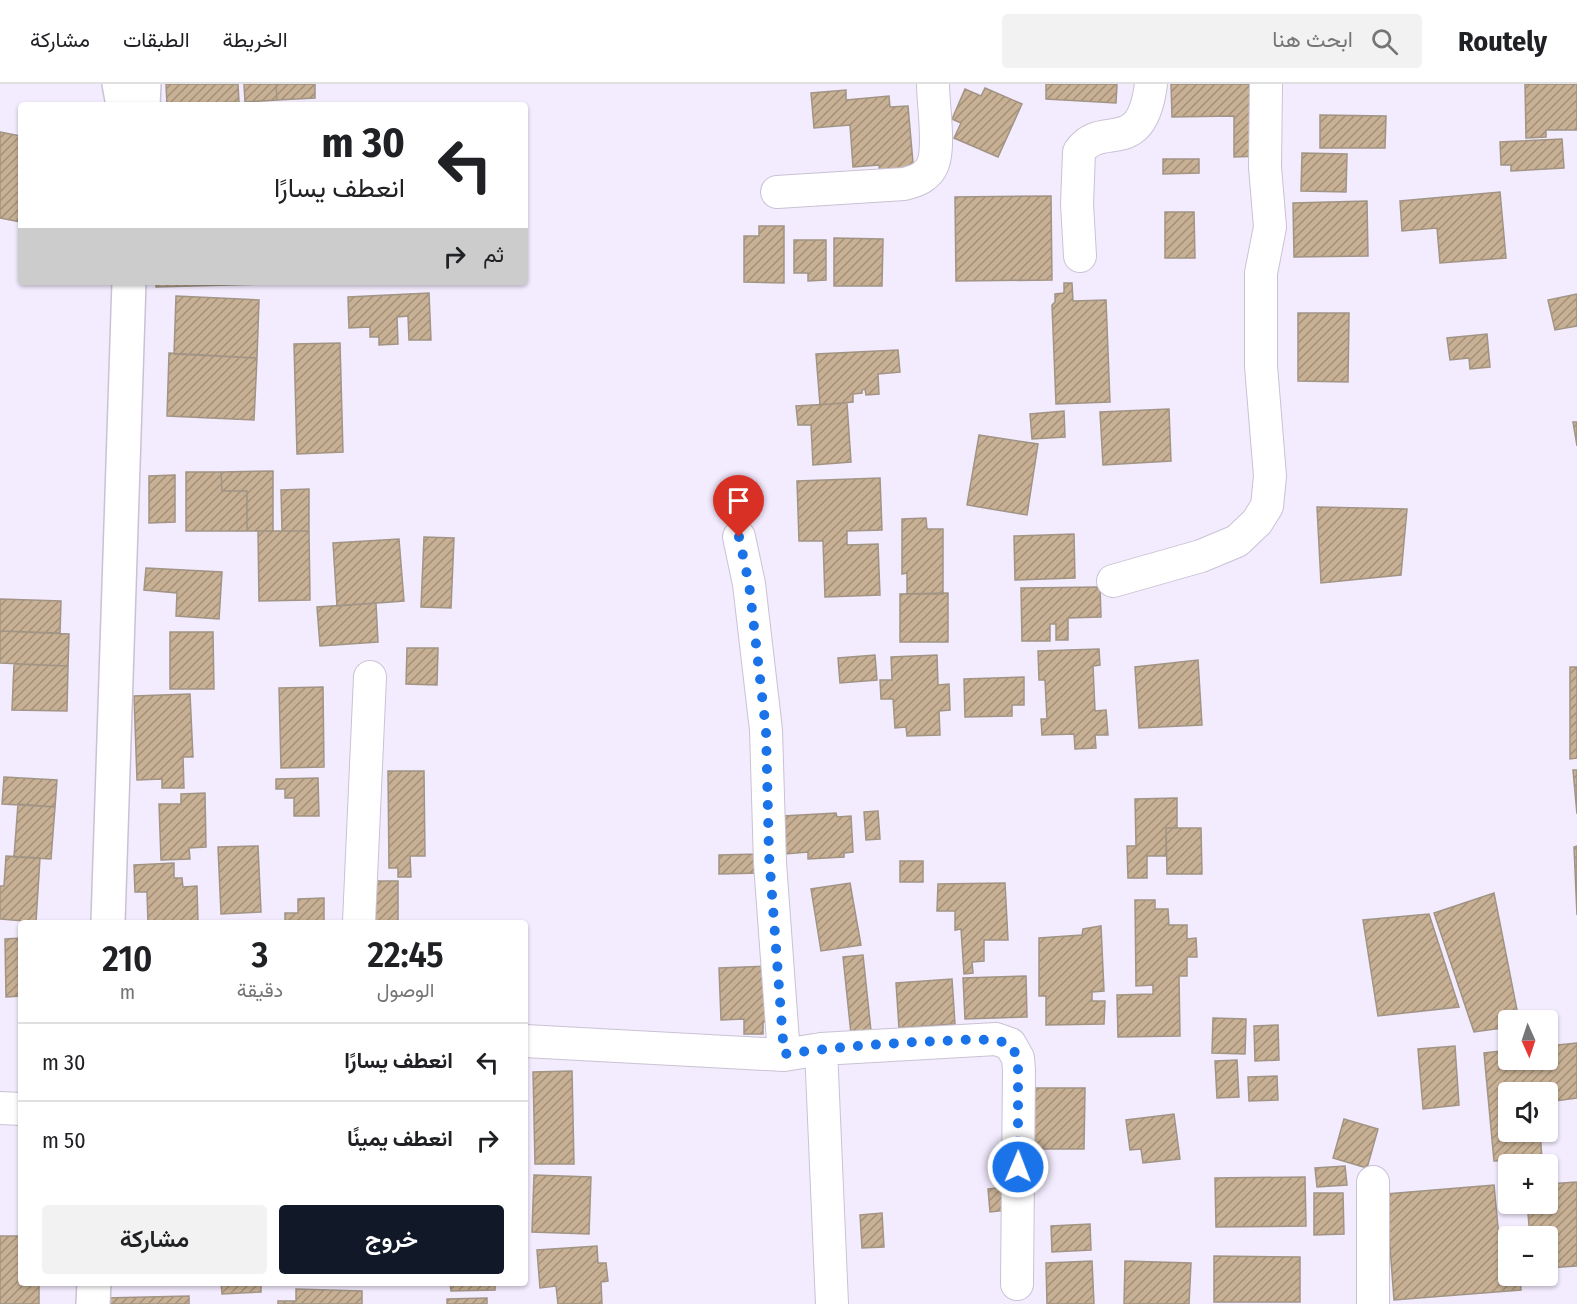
<!DOCTYPE html>
<html lang="ar">
<meta charset="utf-8">
<style>
:root{--surface:#fff;--page:#f2f2f2;--text:#202124;--muted:#757577;--line:#e0e0e0;--accent:#111827}
body{margin:0;font-family:"Fira Sans Condensed",Vazirmatn,sans-serif;background:var(--page);color:var(--text);direction:rtl;height:100vh;display:flex;flex-direction:column;font-size:22px;white-space:nowrap}
*{box-sizing:border-box;margin:0}
p{font-size:20px;color:var(--muted)}
.icon{flex:none;width:33px;height:33px;fill:none;stroke:currentColor;stroke-width:2;stroke-linecap:round;stroke-linejoin:round}
.map{position:relative;flex:1;overflow:hidden;direction:ltr}
.side{position:absolute;left:18px;top:836px;width:510px;height:366px;display:flex;flex-direction:column;background:var(--surface);border-radius:6px;box-shadow:0 2px 4px #0004;direction:rtl}
.side>*{flex:none}
.hud{position:absolute;left:18px;top:18px;width:510px;height:183px;border-radius:6px;box-shadow:0 2px 4px #0004;direction:rtl;background:#fff;color:var(--text);overflow:hidden}
.needle{width:39px;rotate:177deg}
.tools{position:absolute;left:1498px;top:926px;display:grid;gap:12px}
.tools a{display:grid;place-items:center;width:60px;height:60px;border-radius:6px;background:var(--surface);box-shadow:0 2px 4px #0004;font-size:30px}
.pin{position:absolute;display:grid;place-items:center;width:51px;height:51px;color:#fff;margin:-62px -26px;border-radius:50% 50% 50% 0;rotate:-45deg;box-shadow:0 0 6px #0007}
.pin .icon{rotate:45deg}
.me{position:absolute;width:66px;margin:-33px;rotate:1deg;stroke-linejoin:round;filter:drop-shadow(0 0 4px #0008)}
.turn{display:flex;align-items:center;gap:21px;height:126px;padding:0 24px;font-size:27px}
.turn .icon{width:78px;height:78px;stroke-width:2.5}
.turn b{display:block;font-size:42px;line-height:51px}
.then{display:flex;align-items:center;height:57px;padding:0 24px;background:#0003;gap:12px;font-size:22px}
.eta{display:flex;justify-content:space-evenly;align-items:center;height:102px;text-align:center}
.eta b{font-size:36px;font-weight:600;line-height:42px}
.action{display:flex;gap:12px;margin-top:auto;padding:12px 24px}
.action a{flex:1;height:69px;border-radius:6px;background:var(--accent);color:#fff;font-size:24px;font-weight:600;line-height:69px;text-align:center}
.action a+a{background:var(--page);color:var(--text)}
ul{padding:0;list-style:none}
li{display:flex;align-items:center;gap:18px;height:78px;padding:0 24px;border-top:2px solid var(--line)}
li div{flex:1}
li b{display:block;font-size:22px}
li em{font-style:normal}
header{display:flex;align-items:center;gap:36px;box-sizing:border-box;height:84px;padding:0 30px;background:var(--surface);border-bottom:2px solid var(--line)}
header strong{font-size:28px}
nav{display:flex;gap:33px;margin-inline-start:auto;font-size:21px}
.search{width:420px;height:54px;background:var(--page);display:flex;align-items:center;gap:15px;box-sizing:border-box;padding:0 21px;border-radius:6px;color:var(--muted);font-size:22px}
.map>svg:first-child{display:block}
</style>
<header>
<strong>Routely</strong>
<div class="search"><svg class="icon" aria-label="search" viewBox="0 0 24 24"><circle cx="10" cy="10" r="6"/><path d="M15 15l6 6"/></svg>ابحث هنا</div>
<nav><a>الخريطة</a><a>الطبقات</a><a>مشاركة</a></nav>
</header>
<div class="map">
<svg width="1577" height="1220" viewBox="0 0 1577 1220">
<defs>
<pattern id="building-hatch" width="6" height="6" patternUnits="userSpaceOnUse" patternTransform="scale(1.5)"><rect width="6" height="6" fill="#c7b094"/><path d="M-1 1l2-2M0 6l6-6M5 7l2-2" fill="none" stroke="#a3907a"/></pattern>
</defs>
<rect width="100%" height="100%" fill="#f3ebfe"/>
<path fill="url(#building-hatch)" stroke="#a19485" stroke-width="1.5" d="M166 0H238L239 18 167 21Z
M244 0H276L277 16 245 18Z
M276 0H315V14L277 16Z
M1046 0H1117L1116 19 1046 15Z
M1171 0H1260V6H1250V31H1261V72L1234 73V32L1172 33Z
M1525 0H1577V46H1546V53L1526 54Z
M985 4 1022 20 998 73 954 54 961 39 952 35 965 5 981 12Z
M846 6V16L889 12 890 23 908 22 914 90 880 93 879 81 853 83 850 41 814 44 811 9Z
M1320 31 1386 32 1385 64H1320Z
M0 48 21 52V138L0 134Z
M1562 55 1564 84 1511 87V81H1501L1500 58Z
M1302 69 1347 70 1346 108 1301 107Z
M1163 75H1199V89L1163 90Z
M1500 108 1506 174 1440 179 1437 144 1402 147 1400 117Z
M1051 112 1052 196 956 197 955 113Z
M1367 117 1368 172 1294 173 1293 119Z
M1165 128H1194L1195 174H1165Z
M759 142H784V199L744 198V152H759Z
M834 154 883 155 882 202H834Z
M794 156H826V196L808 197V189H794Z
M156 198H261V200L156 203Z
M1064 199H1072L1073 217 1106 216 1110 318 1056 320 1052 221 1055 218V210L1064 209Z
M429 209 431 256H409L408 232 397 233 398 260 379 261V253H370V243L349 244 348 213Z
M1577 210V242L1555 246 1548 216Z
M176 212 259 216 257 274 174 270Z
M1298 229H1349L1348 298 1298 297Z
M1487 250 1490 283 1470 285 1469 274 1450 276 1447 254Z
M340 259 343 368 297 370 294 260Z
M898 266 900 288 878 290 879 310 866 311 865 305 862 306V309L853 310V318L820 321 816 270Z
M169 269 257 274 254 336 167 332Z
M847 319 851 378 813 381 811 341H798L796 322Z
M1169 325 1171 377 1103 381 1100 328Z
M1064 327 1065 353 1032 355 1030 330Z
M1573 338H1577V362Z
M979 351 1038 360 1027 431 967 421Z
M273 387V447H247V407H222L221 388Z
M186 388H221L222 407H247V447H186Z
M175 391V438L149 439V392Z
M880 394 882 446 847 447V461L878 460 880 511 825 513 823 457H799L797 397Z
M309 405V447H282L281 406Z
M1317 423 1407 425 1401 491 1321 499Z
M926 434 927 445H943V510H907V489L902 490V435Z
M258 447H309L310 516 259 517Z
M1074 450 1075 494 1015 496 1014 452Z
M424 453 454 454 451 524 421 523Z
M399 455 404 517 337 522 333 459Z
M146 484 222 488 219 535 176 532 177 509 144 506Z
M1100 503 1101 533 1068 534V556H1056V540H1050V557H1022L1021 504Z
M948 509V558H900V510Z
M0 515 61 517 60 549 0 547Z
M376 519 378 558 320 562 317 523Z
M0 547 69 550 68 582 0 579Z
M170 548H213L214 605H170Z
M407 564H438L437 601 406 600Z
M1099 565 1100 581 1093 582 1095 627 1106 626 1108 651H1095L1096 664 1075 665 1074 650 1042 651 1041 635H1047L1045 596H1039L1038 567Z
M875 571 877 596 840 599 838 574Z
M937 571 938 601 949 600 950 626 939 627 940 651 907 652 906 643 895 644 893 615H881L880 596H892L891 573Z
M1198 576 1202 641 1139 644 1135 583Z
M14 580 68 582 67 627 12 626Z
M1570 583H1577V674L1570 675Z
M1024 593V621H1012V632L965 633 964 595Z
M323 603 324 683 281 684 279 604Z
M190 610 193 673H183L184 704H162V695L137 696 134 612Z
M1573 686H1577V730Z
M388 687H424L425 772H410L411 793H398V784H389Z
M4 693 57 696 55 723 2 720Z
M318 694 319 732H294V714H285V705H276V695Z
M205 709 206 763 189 764 190 775 161 776 159 720H181V710Z
M1177 714V744H1166V772H1147V794H1128L1127 762H1136L1135 715Z
M18 720 55 723 51 775 14 773Z
M878 727 880 755 866 756 864 728Z
M836 729 837 733 851 732 853 768 844 769V773L808 775V768L785 770 783 732Z
M1166 744H1201L1202 790H1167Z
M258 762 261 828 221 830 218 763Z
M1577 762V831L1574 763Z
M759 770 760 789 719 790V771Z
M6 772 40 774 36 838 0 835V802H4Z
M900 777H923V798H900Z
M174 779V794H182L183 803 197 802 198 838H148L147 808H135L134 781Z
M370 797H398V838H370Z
M850 799 861 861 821 867 811 805Z
M1005 799 1008 856H984V877L972 878 973 889 964 890 961 845 955 846V827H937L938 800Z
M1494 809 1519 936H1509V943L1474 948 1434 829Z
M324 814V838H285V829H298V815Z
M1135 816H1155V825H1168L1169 841H1187V855L1196 854 1197 873H1187V892H1179L1180 952 1118 953 1117 911 1153 910V901L1136 902Z
M1429 830 1459 923 1378 932 1363 836Z
M1101 842 1104 907 1092 908V917H1105L1104 940 1046 941V912H1039V854L1082 851 1083 845Z
M21 854V912L6 913 5 855Z
M863 871 871 947 851 950 843 873Z
M769 882 770 938H763V950H744V935L721 936 719 884Z
M1026 892 1027 933 965 935 963 894Z
M952 895 955 940 899 944 896 899Z
M1213 934 1246 935 1245 970 1212 969Z
M1278 941 1279 976 1255 977 1254 942Z
M1577 959V1014L1548 1018V1008H1509V1047H1540L1542 1075 1494 1077 1484 969 1509 966V975H1548V962Z
M1455 962 1459 1021 1423 1025 1418 965Z
M1237 976 1239 1013 1217 1014 1215 977Z
M572 987 574 1080H535L533 988Z
M1277 992 1278 1016 1249 1017 1248 993Z
M1024 1004H1085L1084 1065H1024Z
M1174 1030 1180 1075 1143 1079 1141 1065 1130 1066 1126 1036Z
M1344 1035 1378 1045 1367 1084 1333 1074Z
M1345 1082 1347 1101 1317 1103 1315 1084Z
M534 1091 591 1093 589 1150 532 1148Z
M1305 1093 1306 1142 1216 1143 1215 1094Z
M1577 1098V1182L1548 1184V1152H1530L1527 1119H1548V1100Z
M1024 1101 1026 1124 990 1128 988 1105Z
M1494 1101 1501 1175 1509 1174V1191H1520L1521 1206 1394 1216 1386 1110Z
M1314 1109H1343L1344 1150 1314 1151Z
M882 1129 884 1163 862 1164 860 1131Z
M1090 1140 1091 1166 1052 1168 1051 1142Z
M0 1152H21V1198H39V1220H0Z
M597 1162 598 1179H606L608 1197 601 1198 602 1220H558L556 1202 540 1204 537 1166Z
M1214 1172 1300 1173V1218H1214Z
M1092 1177 1094 1220H1047L1046 1179Z
M1125 1177 1191 1179 1189 1220H1124Z
M221 1198H261V1208L222 1210Z
M450 1198H495V1206L451 1207Z
M296 1205 362 1207V1220H278V1217H296Z
M189 1212V1220H105V1214Z
M487 1214V1220H447V1215Z"/>
<g fill="none" stroke-linecap="round" stroke-linejoin="round">
<g stroke="#cac2d4" stroke-width="34">
<path id="street" d="M777 108 904 100C916 97 928 93 933 80 940 61 933 21 933 0
M1080 172 1077 120 1079 68C1101 34 1141 77 1151 0
M739 453 749 500 766 646 770 779 784 971
M1113 497 1201 472 1237 457 1257 438 1267 422 1270 392 1261 282V189L1270 143 1265 83 1266 0
M359 838 370 593
M525 957 784 971 821 965 832 1220
M821 965 996 955 1010 960 1018 974 1019 986 1017 1200
M0 1024 21 1025
M1373 1220V1098"/>
</g>
<g stroke="#cac2d4" stroke-width="36">
<path id="secondary" d="M119 0 123 21
M143 21 144 0
M108 838 129 198
M93 1220 94 1198"/>
</g>
<use href="#street" stroke="#fff" stroke-width="32"/>
<use href="#secondary" stroke="#fff" stroke-width="33"/>
</g>
<g fill="none" stroke-linecap="round" stroke-linejoin="round">
<path stroke="#1a73e8" stroke-width="10" stroke-dasharray="0 18" d="M739 453 749 500 766 646 769 771 784 970C836 963 889 959 941 957 964 956 988 953 1010 960L1018 974V1083"/>
</g>
</svg>
<div class="tools">
<a><svg class="needle" viewBox="-14 -14 28 28"><path d="M0-13l5 13h-10z" fill="#e53935"/><path d="M0 13l5-13h-10z" fill="#757577"/></svg></a>
<a><svg class="icon" aria-label="sound" viewBox="0 0 24 24"><path d="M4 9h4l5-4v14l-5-4H4zM17 9q2 3 0 6"/></svg></a>
<a>+</a>
<a>−</a>
</div>
<div class="pin" style="left:739px;top:453px;background:#d93025"><svg class="icon" aria-label="arrive" viewBox="0 0 24 24"><path d="M6 21V4h12l-3 4 3 4H6"/></svg></div>
<svg class="me" style="left:1018px;top:1083px" viewBox="-20 -20 40 40"><circle r="17" fill="#1a73e8" stroke="#fff" stroke-width="3"/><path d="M0-11L8 9 0 5-8 9z" fill="#fff"/></svg>
<div class="hud">
<div class="turn"><svg class="icon" aria-label="left" viewBox="0 0 24 24"><path d="M17 20v-9H6M10 6l-5 5 5 5"/></svg><div><b>30 m</b>انعطف يسارًا</div></div>
<div class="then">ثم<svg class="icon" aria-label="right" viewBox="0 0 24 24"><path d="M7 20v-9h11M14 6l5 5-5 5"/></svg></div>
</div>
<section class="side">
<div class="eta">
<div><b>22:45</b><p>الوصول</p></div>
<div><b>3</b><p>دقيقة</p></div>
<div><b>210</b><p>m</p></div>
</div>
<ul>
<li><svg class="icon" aria-label="left" viewBox="0 0 24 24"><path d="M17 20v-9H6M10 6l-5 5 5 5"/></svg><div><b>انعطف يسارًا</b></div><em>30 m</em></li>
<li><svg class="icon" aria-label="right" viewBox="0 0 24 24"><path d="M7 20v-9h11M14 6l5 5-5 5"/></svg><div><b>انعطف يمينًا</b></div><em>50 m</em></li>
</ul>
<div class="action"><a>خروج</a><a>مشاركة</a></div>
</section>
</div>
